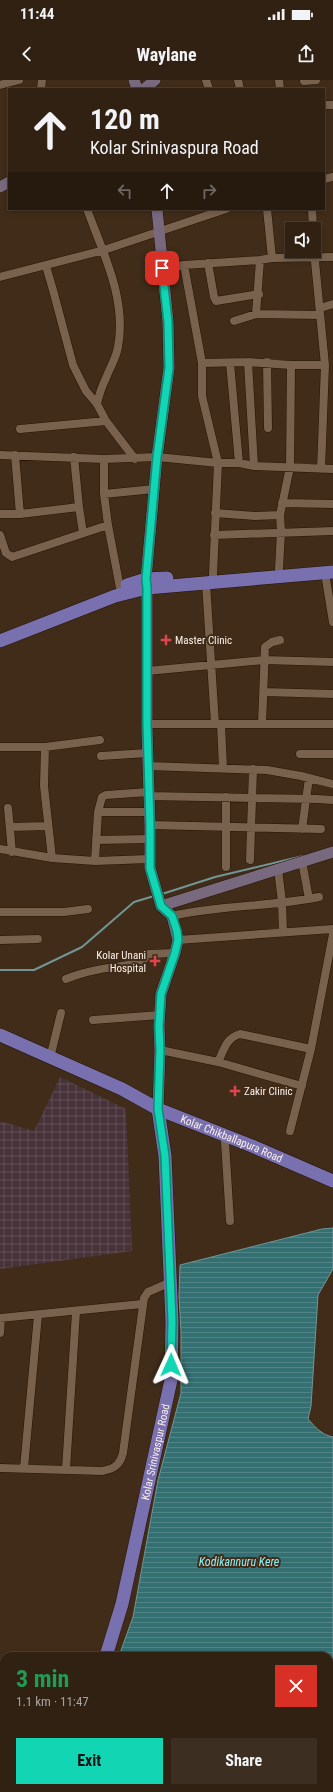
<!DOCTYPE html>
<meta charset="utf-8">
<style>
:root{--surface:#302113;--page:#3c2e21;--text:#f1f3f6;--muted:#a8a3a0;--line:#4b3e33;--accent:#12d5b4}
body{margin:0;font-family:"Roboto Condensed",sans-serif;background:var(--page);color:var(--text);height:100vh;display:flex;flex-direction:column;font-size:15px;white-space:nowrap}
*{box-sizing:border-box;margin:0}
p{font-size:13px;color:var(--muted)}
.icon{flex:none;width:22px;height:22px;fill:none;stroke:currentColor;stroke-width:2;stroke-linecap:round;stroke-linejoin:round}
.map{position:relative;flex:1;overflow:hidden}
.details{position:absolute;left:0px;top:1572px;width:333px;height:140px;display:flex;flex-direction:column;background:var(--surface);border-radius:12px 12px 0 0;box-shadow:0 2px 6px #0003,0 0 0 1px var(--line)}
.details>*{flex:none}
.top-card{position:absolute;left:8px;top:8px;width:317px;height:122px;border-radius:0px;box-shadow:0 2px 6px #0003,0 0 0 1px var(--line);background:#302113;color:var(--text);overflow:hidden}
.buttons{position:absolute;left:285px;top:142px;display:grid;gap:8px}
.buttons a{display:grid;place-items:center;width:36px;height:36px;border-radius:0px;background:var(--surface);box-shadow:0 2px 6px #0003,0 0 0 1px var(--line);font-size:20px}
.pin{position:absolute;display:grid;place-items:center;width:34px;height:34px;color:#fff;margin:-17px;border-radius:8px;box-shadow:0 2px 6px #0006}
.me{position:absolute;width:44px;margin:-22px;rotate:1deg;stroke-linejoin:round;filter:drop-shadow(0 0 3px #0008)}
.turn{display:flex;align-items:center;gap:14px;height:84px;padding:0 16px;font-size:18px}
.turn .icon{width:52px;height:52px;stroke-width:2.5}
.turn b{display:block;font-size:28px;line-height:34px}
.lanes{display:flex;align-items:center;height:38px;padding:0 16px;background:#0003;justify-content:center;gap:20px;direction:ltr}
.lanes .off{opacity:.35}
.round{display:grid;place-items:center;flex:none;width:42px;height:42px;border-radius:0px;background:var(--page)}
.headline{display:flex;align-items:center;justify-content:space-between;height:68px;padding:0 16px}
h1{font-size:24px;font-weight:700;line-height:30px;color:#1e9e55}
.button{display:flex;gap:8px;margin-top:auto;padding:8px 16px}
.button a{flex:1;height:46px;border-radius:0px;background:var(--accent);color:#111;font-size:16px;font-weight:700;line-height:46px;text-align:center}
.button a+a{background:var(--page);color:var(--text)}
.status{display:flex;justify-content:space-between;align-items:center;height:28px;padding:0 20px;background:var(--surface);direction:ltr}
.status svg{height:11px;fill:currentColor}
header{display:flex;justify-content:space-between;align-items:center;height:52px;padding:0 16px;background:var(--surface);font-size:18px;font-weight:700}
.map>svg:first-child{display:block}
</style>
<div class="status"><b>11:44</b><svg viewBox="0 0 49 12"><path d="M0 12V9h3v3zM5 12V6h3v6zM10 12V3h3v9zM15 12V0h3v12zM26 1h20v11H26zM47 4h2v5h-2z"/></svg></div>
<header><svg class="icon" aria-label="back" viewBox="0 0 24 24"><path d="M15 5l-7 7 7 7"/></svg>Waylane<svg class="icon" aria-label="share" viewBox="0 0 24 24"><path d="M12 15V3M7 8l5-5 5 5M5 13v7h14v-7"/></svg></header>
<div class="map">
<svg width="333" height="1712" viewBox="0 0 333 1712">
<defs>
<pattern id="industrial-grid" width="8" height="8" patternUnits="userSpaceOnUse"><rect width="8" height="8" fill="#463238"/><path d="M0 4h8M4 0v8" fill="none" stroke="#625055"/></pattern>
<pattern id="water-rules" width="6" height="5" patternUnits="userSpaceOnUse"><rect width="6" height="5" fill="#346f72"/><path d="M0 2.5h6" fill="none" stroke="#528486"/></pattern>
</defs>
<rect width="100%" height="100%" fill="#402c19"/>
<path fill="url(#industrial-grid)" d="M60 997 126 1029 132 1171 0 1189V1041L34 1051Z"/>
<path fill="url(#water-rules)" stroke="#709696" d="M333 1148V1189L318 1215 311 1326 308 1339C315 1347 322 1355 333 1357V1712H81L82 1708H329V1576H119L133 1537 158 1400 181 1313V1252L179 1216 180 1185 322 1149Z"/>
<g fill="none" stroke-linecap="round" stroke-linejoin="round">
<path stroke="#709696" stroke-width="2" d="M162 814 215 797 303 776
M0 890H34L82 867 134 822 154 816"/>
<g stroke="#261403" stroke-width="9">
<path id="street" d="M206 0 209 9
M238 0 240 9
M279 0 280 9
M304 1 316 0
M0 5 19 0
M41 9 42 0
M324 25H333
M324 99 333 97
M87 129C103 173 127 219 118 267 116 279 110 287 106 298 102 306 99 315 97 324
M267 129 272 178
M312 129 313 149
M314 171 325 285 321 389
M208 183 214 217 216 221 259 214
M184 185 202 283
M46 186 53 210 73 285 86 311 97 324 106 341 135 379
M162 188 184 185 260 180 272 178 333 177
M0 197 104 170 226 129
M320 228 333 224
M256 234 260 180
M234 241 256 234 320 235
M248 282 254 386
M267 282 268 348
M230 283 239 383
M20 349 106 341
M0 375 104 379 157 377 218 383H239L254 386 333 389
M15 375 20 434
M74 377 79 427 83 453
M104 379V414L108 445 120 508
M104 414 154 409
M282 423 333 424
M215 433 255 436 280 435
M0 434H20L79 427
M0 455 6 473 12 477 108 445
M214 455 333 451
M279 489 281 452 280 435 290 387 291 285
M325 493 333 542
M213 495 218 383 202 316V283L248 282 291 285H325
M206 503 215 644
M147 591 264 580 333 582
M264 612 333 614
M147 644H333
M221 644 223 688
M262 644 265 567 272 562 280 560
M0 667H45L100 660
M45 667 44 706 52 778
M300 674H333
M101 676 147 673
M148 686 267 690 301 696 333 704
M148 716 317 719 333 720
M8 728 12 772
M98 732H149
M150 745 321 749
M10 747 48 746
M302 749 309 698
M96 760 150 759
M0 769 52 778 95 781 149 779
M250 780 253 689
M95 781 98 732 102 717 106 715 148 712
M302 781 309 819
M226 787V717
M278 789 282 822 283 852
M0 832H64L88 829
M172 836C220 825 270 827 319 817
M0 860 38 859
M178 860 333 849
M66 899C90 889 115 887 141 883L148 874 175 873
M93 940 160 935
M160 970 218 982 302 1006
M50 978 61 933
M218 982C224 970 226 958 240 954L311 969
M290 1051 311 969 333 854
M225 1062 230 1141
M0 1238 142 1224
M0 1253 1 1238
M0 1388 102 1391C114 1389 120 1385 123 1373L144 1218 148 1212 171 1202
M24 1388 38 1235
M66 1389 76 1232"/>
</g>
<g stroke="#261403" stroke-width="12">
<path id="secondary" d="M134 0 137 9
M144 9 155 0
M0 107 9 102
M157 129 168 242 169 288 157 377 146 499 147 508V650L150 745V788L161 826 172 836 178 860 175 873 161 914 159 946 160 970 158 1029
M161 826 333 772"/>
</g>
<g stroke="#261403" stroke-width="14">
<g id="primary">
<path d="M127 505 146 499 167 498"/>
<path d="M0 561 115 516 147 508 333 492"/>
<path id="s1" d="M0 955 122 1009 158 1029 252 1066 333 1101"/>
<path id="s2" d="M106 1576 122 1524 171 1300 172 1241 165 1076 158 1029"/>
<path d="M65 1712 66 1708"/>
</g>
</g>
<use href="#street" stroke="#78624e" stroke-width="8"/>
<use href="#secondary" stroke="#78697f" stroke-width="11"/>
<use href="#primary" stroke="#7970b0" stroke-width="13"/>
</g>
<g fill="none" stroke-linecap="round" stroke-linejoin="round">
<g stroke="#0c8a75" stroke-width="10">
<path id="route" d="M162 188 168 242 169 288 157 377 146 499 147 508V644L150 745V788L161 826 172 836 177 851 178 860 175 873 161 914 159 946 160 970 158 1029 165 1076 172 1241 171 1285"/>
</g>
<use href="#route" stroke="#12d5b4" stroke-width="7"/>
</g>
<g fill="#e0444e" stroke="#402c19" stroke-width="1.5">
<path d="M164 554h4v4h4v4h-4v4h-4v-4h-4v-4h4z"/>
<path d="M153 875h4v4h4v4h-4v4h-4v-4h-4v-4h4z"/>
<path d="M233 1005h4v4h4v4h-4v4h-4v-4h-4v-4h4z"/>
</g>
<g text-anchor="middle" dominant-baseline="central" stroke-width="4" stroke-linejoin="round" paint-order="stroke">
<g font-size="11" fill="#fdf2e9" stroke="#402c19" text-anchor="start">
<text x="175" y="560">Master Clinic</text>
<text x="146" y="875" text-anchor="end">Kolar Unani<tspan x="146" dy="13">Hospital</tspan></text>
<text x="244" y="1011">Zakir Clinic</text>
</g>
<g font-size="11" fill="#fdf2e9" stroke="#402c19">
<text stroke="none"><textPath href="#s1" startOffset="254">Kolar Chikballapura Road</textPath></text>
<text stroke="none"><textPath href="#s2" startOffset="210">Kolar Srinivaspur Road</textPath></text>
</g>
<g font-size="12" font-style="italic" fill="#90f0f6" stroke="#402c19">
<text x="239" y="1482">Kodikannuru Kere</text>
</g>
</g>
</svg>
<div class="buttons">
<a><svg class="icon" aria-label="sound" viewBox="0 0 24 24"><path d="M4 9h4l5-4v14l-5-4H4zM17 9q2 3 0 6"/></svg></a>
</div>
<div class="pin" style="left:162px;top:188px;background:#d93025"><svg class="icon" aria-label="arrive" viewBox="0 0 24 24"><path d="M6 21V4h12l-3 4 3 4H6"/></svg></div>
<svg class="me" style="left:171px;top:1285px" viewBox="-20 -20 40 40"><path d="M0-17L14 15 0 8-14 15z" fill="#12d5b4" stroke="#fff" stroke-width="4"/></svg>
<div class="top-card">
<div class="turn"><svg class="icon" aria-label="ahead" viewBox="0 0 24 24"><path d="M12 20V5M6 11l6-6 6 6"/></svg><div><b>120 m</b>Kolar Srinivaspura Road</div></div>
<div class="lanes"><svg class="icon off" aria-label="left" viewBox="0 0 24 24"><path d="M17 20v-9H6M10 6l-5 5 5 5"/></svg><svg class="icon" aria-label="ahead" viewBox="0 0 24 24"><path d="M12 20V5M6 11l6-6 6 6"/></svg><svg class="icon off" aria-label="right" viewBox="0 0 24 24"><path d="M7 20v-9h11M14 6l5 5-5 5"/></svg></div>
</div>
<section class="details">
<div class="headline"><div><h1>3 min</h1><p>1.1 km · 11:47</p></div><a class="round" style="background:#d93025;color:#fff"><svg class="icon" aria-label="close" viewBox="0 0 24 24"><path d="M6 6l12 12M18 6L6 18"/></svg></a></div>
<div class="button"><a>Exit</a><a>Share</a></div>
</section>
</div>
